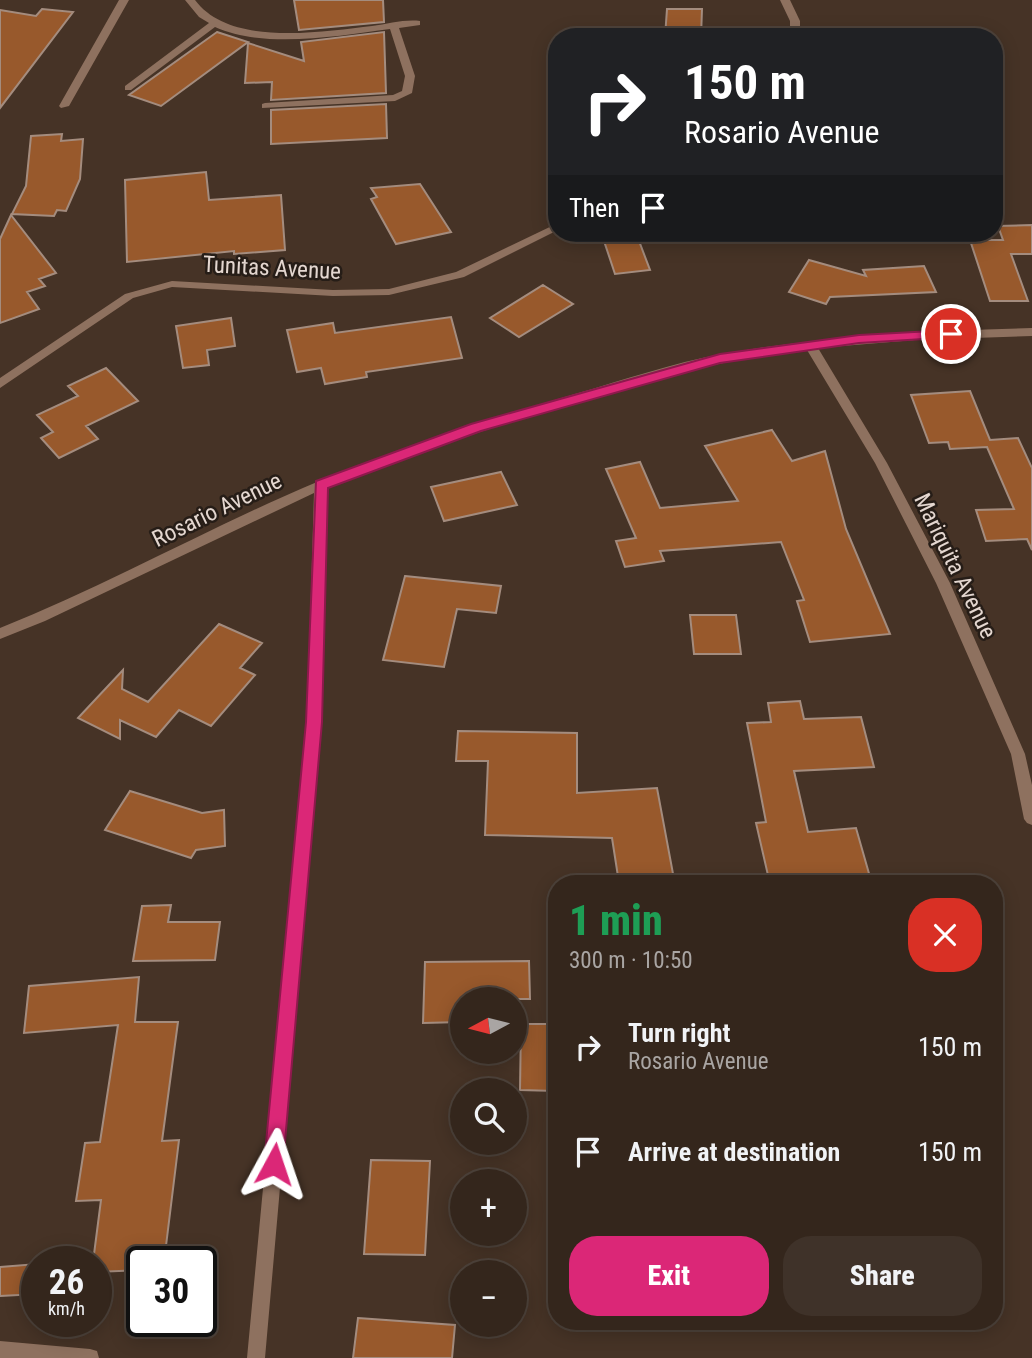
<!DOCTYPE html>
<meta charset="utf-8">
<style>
:root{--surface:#34261c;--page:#3f3229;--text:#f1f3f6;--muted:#a9a5a3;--line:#4e433b;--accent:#db2777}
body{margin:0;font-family:"Roboto Condensed",sans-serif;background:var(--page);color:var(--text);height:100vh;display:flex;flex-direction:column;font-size:26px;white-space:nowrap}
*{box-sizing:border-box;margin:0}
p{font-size:23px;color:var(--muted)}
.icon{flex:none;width:38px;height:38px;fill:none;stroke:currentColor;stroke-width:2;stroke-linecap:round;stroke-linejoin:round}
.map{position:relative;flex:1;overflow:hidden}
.panel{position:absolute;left:548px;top:875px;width:455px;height:455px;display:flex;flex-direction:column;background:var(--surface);border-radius:28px;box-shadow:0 4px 18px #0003,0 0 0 2px var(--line)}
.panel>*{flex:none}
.top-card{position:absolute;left:548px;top:28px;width:455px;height:214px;border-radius:28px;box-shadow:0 4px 18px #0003,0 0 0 2px var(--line);background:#202124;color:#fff;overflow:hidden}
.needle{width:46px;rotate:263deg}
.buttons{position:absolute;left:450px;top:987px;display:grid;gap:14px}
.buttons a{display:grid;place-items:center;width:77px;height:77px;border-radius:50%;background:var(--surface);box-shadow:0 4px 18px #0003,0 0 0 2px var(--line);font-size:35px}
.speed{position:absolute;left:21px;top:1246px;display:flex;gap:14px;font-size:35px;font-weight:700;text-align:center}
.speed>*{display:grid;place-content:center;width:91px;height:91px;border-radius:50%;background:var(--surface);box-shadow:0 4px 18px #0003,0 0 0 2px var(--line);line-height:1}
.speed small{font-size:18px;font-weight:400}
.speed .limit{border:4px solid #111;border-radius:10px;background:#fff;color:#111}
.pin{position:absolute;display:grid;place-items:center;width:60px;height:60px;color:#fff;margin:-30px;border:4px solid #fff;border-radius:50%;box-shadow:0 2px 7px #0007}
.me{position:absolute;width:77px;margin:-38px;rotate:5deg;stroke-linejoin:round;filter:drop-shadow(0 0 5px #0008)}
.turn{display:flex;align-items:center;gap:24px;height:147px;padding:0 21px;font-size:32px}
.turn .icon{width:91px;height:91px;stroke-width:2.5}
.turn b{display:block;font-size:49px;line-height:60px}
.then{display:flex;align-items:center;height:66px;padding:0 21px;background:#0003;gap:14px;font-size:26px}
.round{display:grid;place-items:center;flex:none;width:74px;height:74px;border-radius:28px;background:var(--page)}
.head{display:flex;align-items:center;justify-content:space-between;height:119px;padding:0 21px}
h1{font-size:42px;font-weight:800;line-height:52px;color:#1e9e55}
.primary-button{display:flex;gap:14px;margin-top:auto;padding:14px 21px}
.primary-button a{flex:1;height:80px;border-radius:28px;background:var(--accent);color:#fff;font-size:28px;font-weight:800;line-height:80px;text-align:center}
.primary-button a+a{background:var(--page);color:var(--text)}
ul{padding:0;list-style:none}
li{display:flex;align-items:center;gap:21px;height:105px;padding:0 21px}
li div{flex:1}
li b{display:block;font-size:26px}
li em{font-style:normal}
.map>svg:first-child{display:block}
</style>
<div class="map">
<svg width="1032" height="1358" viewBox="0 0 1032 1358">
<rect width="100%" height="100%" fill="#463326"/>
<path fill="#98592c" stroke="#a48c7e" stroke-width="2" d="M294 0H383L384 22 299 30Z
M42 9 73 12 0 108V10L36 16Z
M667 9H702L701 37H665Z
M217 32 248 42 161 106 129 95Z
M384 32 386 93 271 100 272 82 245 83 248 43 304 61 301 42Z
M386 104 387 138 271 144V110Z
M62 134 61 141 83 139 80 179 66 211 57 210 54 216 12 214 26 186 31 136Z
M206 172 209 200 281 195 285 250 234 254V251L127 262 125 180Z
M420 184 451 232 396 244 371 199 377 197 371 188Z
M11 215 56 273 39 279 45 286 27 292 39 309 0 323V239Z
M1032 225V254H1011L1028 301H990L970 240H1003L998 226Z
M609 233H636L650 270 615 274 603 238H610Z
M809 260 866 276 863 270 924 266 936 292 830 297 826 304 789 292Z
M543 285 573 304 519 337 490 318Z
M451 317 462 358 366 372 367 377 325 384 321 368 297 372 287 330 333 323 335 333Z
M231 318 235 346 207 350 209 365 183 368 176 326Z
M106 368 138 401 86 426 98 439 59 458 41 438 53 432 37 415 78 396 68 386Z
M970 391 990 440 1018 438 1032 468V550L1027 539 986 541 976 510 1014 509 987 447 950 449 948 442 929 443 911 395Z
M772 430 792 461 825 451 846 529 890 634 810 642 797 601 804 600 781 542 660 551 664 561 625 567 616 541 636 538 606 469 640 462 660 508 738 501 705 446Z
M501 472 517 505 444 521 431 487Z
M405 576 501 586 496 613 457 609 444 667 383 660Z
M690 615H736L741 654H694Z
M219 624 262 643 240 668 255 675 211 726 179 710 156 737 120 720V739L78 718 123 670 122 689 148 702Z
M800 701 804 719 861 717 874 767 794 771 808 832 856 828 872 884H770L756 823 766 822 747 723 771 722 768 703Z
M458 731 577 733V793L657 788 674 879 619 883 612 838 485 835 488 761H456Z
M130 791 202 813 224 810 225 846 196 850 191 858 105 830Z
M171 905 168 922H220L215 960 133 961 142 906Z
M529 961 530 999H462V1022L423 1023 425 962Z
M139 977 135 1022H178L162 1141 179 1140 164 1262H142V1270L96 1272V1262H93L101 1200 76 1201 85 1143 100 1142 118 1025 24 1033 29 986Z
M521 1024H556V1091L520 1090Z
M371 1160 430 1161 425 1255 364 1254Z
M37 1264V1294L0 1296V1267Z
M358 1318 455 1325 452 1358H353Z"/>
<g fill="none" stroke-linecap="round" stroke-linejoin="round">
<path fill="#8e715f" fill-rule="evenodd" d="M119 0H129L69 106 61 108 59 106Z
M185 0H195C230 47 320 32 372 26 388 24 405 19 420 21V25L399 28 415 76 412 93 395 101 262 108V104L265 103 393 95 402 91 405 76 390 29C339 36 263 49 215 27L131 90H125V86L209 23 199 17Z"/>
<path fill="#8e715f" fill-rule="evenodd" d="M780 0H790L800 21V37H790V21Z
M556 224V231L464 277 389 295 333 296 172 287 133 298 0 388V378L125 294 172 281 333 290 389 289 456 272Z
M1032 328V336L915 340 818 348 887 463 950 583 1025 754 1032 785V825L1027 823 1024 819 1011 754 936 583 875 463 807 350C725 358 652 380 574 403 490 428 408 454 327 488L321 722 265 1358H247L307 722 314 493 45 621 0 639V628C108 585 210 527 317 482 401 447 488 420 575 394 624 380 672 363 722 354 824 336 928 331 1032 328Z
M0 1341 90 1349 97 1351 99 1358H0Z"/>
</g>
<path fill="#db2777" stroke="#8e194d" stroke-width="2" d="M951 330 956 331V337L859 343 720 363 481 431 328 488 322 722 283 1164 281 1171 274 1174 266 1171 264 1164 306 722 316 481 471 424 720 354 859 335Z"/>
<g text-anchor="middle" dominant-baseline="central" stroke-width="5" stroke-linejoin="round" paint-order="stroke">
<g font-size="23" fill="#e4d7d0" stroke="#261d17">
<text transform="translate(272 268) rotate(3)">Tunitas Avenue</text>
<text transform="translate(217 510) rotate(-26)">Rosario Avenue</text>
<text transform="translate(955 566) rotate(64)">Mariquita Avenue</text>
</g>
</g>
</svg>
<div class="buttons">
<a><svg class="needle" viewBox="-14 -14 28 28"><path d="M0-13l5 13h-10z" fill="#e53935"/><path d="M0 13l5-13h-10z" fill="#a9a5a3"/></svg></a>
<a><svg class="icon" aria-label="search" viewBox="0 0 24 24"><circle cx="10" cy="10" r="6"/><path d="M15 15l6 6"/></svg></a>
<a>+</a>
<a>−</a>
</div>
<div class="speed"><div>26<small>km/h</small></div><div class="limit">30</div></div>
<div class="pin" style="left:951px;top:334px;background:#d93025"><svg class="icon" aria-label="arrive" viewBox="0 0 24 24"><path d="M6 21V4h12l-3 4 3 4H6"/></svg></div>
<svg class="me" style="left:274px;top:1164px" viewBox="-20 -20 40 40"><path d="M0-17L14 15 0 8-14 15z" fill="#db2777" stroke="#fff" stroke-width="4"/></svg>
<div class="top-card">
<div class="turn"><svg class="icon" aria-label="right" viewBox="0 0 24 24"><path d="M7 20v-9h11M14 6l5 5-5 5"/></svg><div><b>150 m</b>Rosario Avenue</div></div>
<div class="then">Then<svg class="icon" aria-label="arrive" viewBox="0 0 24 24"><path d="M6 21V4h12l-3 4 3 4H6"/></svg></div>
</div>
<section class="panel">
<div class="head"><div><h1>1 min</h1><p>300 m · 10:50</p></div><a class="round" style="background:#d93025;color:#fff"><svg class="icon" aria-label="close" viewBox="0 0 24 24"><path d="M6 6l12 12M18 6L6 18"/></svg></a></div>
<ul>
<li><svg class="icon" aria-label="right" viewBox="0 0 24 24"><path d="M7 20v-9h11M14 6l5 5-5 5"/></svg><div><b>Turn right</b><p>Rosario Avenue</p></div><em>150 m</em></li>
<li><svg class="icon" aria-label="arrive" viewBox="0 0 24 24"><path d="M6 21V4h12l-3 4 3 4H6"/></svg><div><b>Arrive at destination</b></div><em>150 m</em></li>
</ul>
<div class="primary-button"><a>Exit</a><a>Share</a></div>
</section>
</div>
